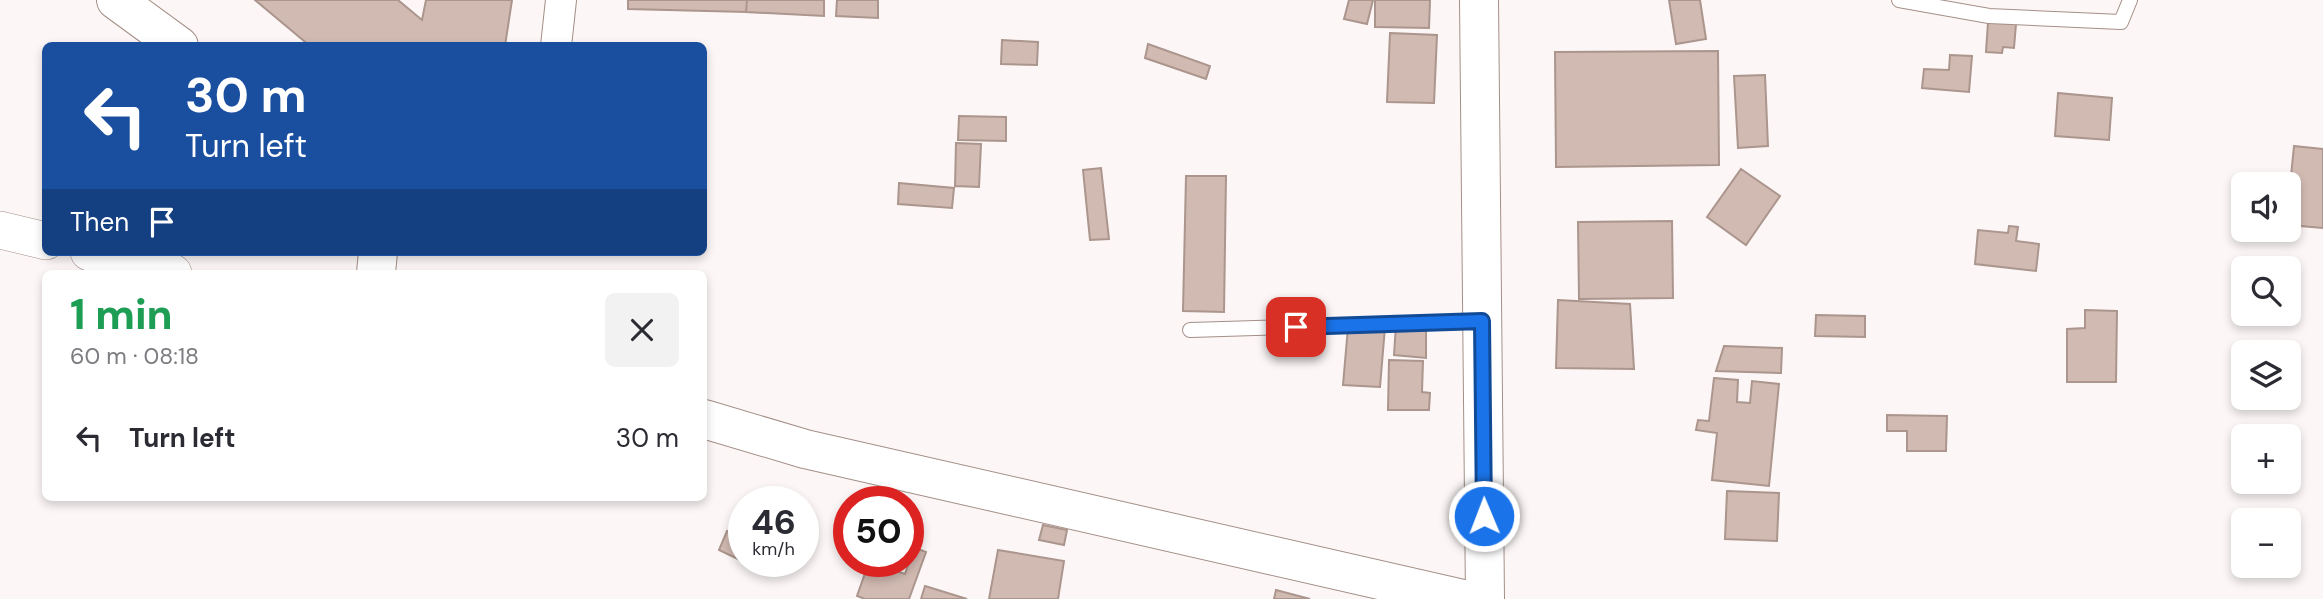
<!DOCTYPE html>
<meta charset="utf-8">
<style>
:root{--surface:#fff;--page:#f2f2f3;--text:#2b2b33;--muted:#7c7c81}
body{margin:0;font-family:"DM Sans",sans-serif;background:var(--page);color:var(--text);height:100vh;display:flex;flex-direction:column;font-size:26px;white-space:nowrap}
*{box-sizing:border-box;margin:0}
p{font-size:23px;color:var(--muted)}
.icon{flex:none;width:38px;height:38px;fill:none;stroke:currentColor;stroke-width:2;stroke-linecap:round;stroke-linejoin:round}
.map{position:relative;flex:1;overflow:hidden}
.panel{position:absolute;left:42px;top:270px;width:665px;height:231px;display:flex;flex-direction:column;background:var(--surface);border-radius:10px;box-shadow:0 4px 10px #0003}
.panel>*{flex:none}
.banner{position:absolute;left:42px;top:42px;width:665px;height:214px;border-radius:10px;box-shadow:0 4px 10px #0003;background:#1a4fa0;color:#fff;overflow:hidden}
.buttons{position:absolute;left:2231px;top:172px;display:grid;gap:14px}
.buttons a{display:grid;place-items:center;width:70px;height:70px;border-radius:10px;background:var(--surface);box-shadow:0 4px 10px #0003;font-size:35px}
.speed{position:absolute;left:728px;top:486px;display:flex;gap:14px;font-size:35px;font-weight:700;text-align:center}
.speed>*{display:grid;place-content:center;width:91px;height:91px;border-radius:50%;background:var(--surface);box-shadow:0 4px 10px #0003;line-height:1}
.speed small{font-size:18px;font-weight:400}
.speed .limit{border:10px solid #d22;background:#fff;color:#111}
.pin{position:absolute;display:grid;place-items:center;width:60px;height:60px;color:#fff;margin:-30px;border-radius:14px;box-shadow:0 4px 10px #0006}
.me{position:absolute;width:77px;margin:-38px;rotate:359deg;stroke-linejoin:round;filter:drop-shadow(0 0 5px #0008)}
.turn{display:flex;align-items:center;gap:24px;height:147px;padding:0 28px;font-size:32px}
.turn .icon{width:91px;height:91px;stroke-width:2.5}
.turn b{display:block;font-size:49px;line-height:60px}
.then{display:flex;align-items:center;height:66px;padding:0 28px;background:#0003;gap:14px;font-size:26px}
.round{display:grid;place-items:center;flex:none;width:74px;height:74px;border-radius:10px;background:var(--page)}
.summary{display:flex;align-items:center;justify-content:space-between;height:119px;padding:0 28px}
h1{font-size:42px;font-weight:800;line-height:52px;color:#1e9e55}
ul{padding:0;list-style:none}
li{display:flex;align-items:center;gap:21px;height:98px;padding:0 28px}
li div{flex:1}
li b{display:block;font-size:26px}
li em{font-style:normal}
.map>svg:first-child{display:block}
</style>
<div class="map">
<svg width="2323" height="599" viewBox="0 0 2323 599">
<rect width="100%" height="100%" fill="#fcf7f6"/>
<path fill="#d1bab2" stroke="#ab958d" stroke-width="2" d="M255 0H398L422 20 426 0H512L505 46H310Z
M628 0H747L746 12 628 9Z
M747 0H824V16L746 12Z
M837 0H878V18L836 16Z
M1349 0H1373L1367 24 1344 19Z
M1375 0H1430L1429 28 1375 27Z
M1669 0H1700L1706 39 1676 44Z
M1988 22 2016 24 2014 48 2003 47 2002 53 1986 52Z
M1390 33 1437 35 1434 103 1387 102Z
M1002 40 1038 42 1037 65 1001 64Z
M1148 44 1210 66 1206 79 1145 58Z
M1718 51 1719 165 1556 167 1555 52Z
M1950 55 1972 56 1969 92 1922 88 1924 69 1949 70Z
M1765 75 1768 146 1738 148 1734 76Z
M2058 93 2112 98 2109 140 2055 136Z
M959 116 1006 117V141L958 140Z
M956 143 981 144 979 187 955 186Z
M2294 146 2323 149V228L2289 225V196Z
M1101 168 1109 239 1090 240 1083 170Z
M1741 169 1780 196 1746 245 1707 217Z
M1186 176H1226L1224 312 1183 311Z
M899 183 954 188 952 208 898 204Z
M1672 221 1673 298 1579 299 1578 222Z
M2009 226 2018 227 2016 241 2039 244 2036 271 1975 264 1978 230 2008 233Z
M1558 300 1630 304 1634 369 1556 368Z
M2085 310 2117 311 2116 382H2067V329L2085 328Z
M1816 315 1865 316V337L1815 336Z
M1396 324 1426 325V358L1394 355Z
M1348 327H1385L1380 387 1343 385Z
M1724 346 1782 348 1781 373 1716 371Z
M1389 360 1423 361 1422 392 1430 393 1429 410H1388Z
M1714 378 1738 380 1737 402 1750 403 1752 381 1779 384 1769 486 1712 480 1717 433 1696 430 1698 420 1709 421Z
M1887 415 1947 416 1946 451H1907V431H1887Z
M1727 491 1779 493 1777 541 1725 539Z
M1043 525 1067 530 1064 545 1039 540Z
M727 531 744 538V562L719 550Z
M908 545 926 552 909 599H865L857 596 869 562 905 574 910 559 908 558Z
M998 550 1064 561 1058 599H989Z
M925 586 967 599H921Z
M1276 590 1310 599H1274Z"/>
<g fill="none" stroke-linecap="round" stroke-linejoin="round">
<g stroke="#a48f87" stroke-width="16">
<path id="service" d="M1899 0 1989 16 2121 22 2130 0
M1190 330 1482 321"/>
</g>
<g stroke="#a48f87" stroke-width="32">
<path id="minor" d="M556 46 561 0"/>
</g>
<g stroke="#a48f87" stroke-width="38">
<path id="tertiary" d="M0 230 46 241
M89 252 173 273"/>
</g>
<g stroke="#a48f87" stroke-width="40">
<path id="secondary" d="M116 0 179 46
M1479 0 1485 599
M376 273 378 252
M704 419 805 449 1463 599"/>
</g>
<use href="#service" stroke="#fff" stroke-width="14"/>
<use href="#minor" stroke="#fff" stroke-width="30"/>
<use href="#tertiary" stroke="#fff" stroke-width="37"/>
<use href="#secondary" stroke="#fff" stroke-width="38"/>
</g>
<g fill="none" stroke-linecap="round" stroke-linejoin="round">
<g stroke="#114b97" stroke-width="18">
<path id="route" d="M1296 327 1482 321 1484 516"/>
</g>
<use href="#route" stroke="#1a73e8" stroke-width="12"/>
</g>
</svg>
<div class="buttons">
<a><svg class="icon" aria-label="sound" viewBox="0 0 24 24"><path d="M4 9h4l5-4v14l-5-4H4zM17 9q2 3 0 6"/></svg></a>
<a><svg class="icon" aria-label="search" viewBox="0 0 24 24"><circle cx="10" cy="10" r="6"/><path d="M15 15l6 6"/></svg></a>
<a><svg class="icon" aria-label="layers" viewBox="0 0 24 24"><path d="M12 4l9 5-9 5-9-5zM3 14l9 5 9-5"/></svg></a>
<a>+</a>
<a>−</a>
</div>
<div class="speed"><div>46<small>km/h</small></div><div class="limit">50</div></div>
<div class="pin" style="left:1296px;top:327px;background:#d93025"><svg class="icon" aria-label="arrive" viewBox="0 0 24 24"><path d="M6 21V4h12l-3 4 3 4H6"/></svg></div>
<svg class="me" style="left:1484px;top:516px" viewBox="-20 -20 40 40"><circle r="17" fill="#1a73e8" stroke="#fff" stroke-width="3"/><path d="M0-11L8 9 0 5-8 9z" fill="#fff"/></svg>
<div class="banner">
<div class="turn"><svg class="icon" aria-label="left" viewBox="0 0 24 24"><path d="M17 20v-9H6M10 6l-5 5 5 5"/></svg><div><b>30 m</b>Turn left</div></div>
<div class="then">Then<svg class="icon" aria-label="arrive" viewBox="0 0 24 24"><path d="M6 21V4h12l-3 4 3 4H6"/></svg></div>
</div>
<section class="panel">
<div class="summary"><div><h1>1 min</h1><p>60 m · 08:18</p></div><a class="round"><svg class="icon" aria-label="close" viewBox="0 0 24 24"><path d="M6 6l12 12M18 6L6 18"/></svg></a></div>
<ul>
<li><svg class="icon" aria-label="left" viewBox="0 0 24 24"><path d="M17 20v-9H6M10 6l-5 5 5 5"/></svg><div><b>Turn left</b></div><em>30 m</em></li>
</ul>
</section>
</div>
